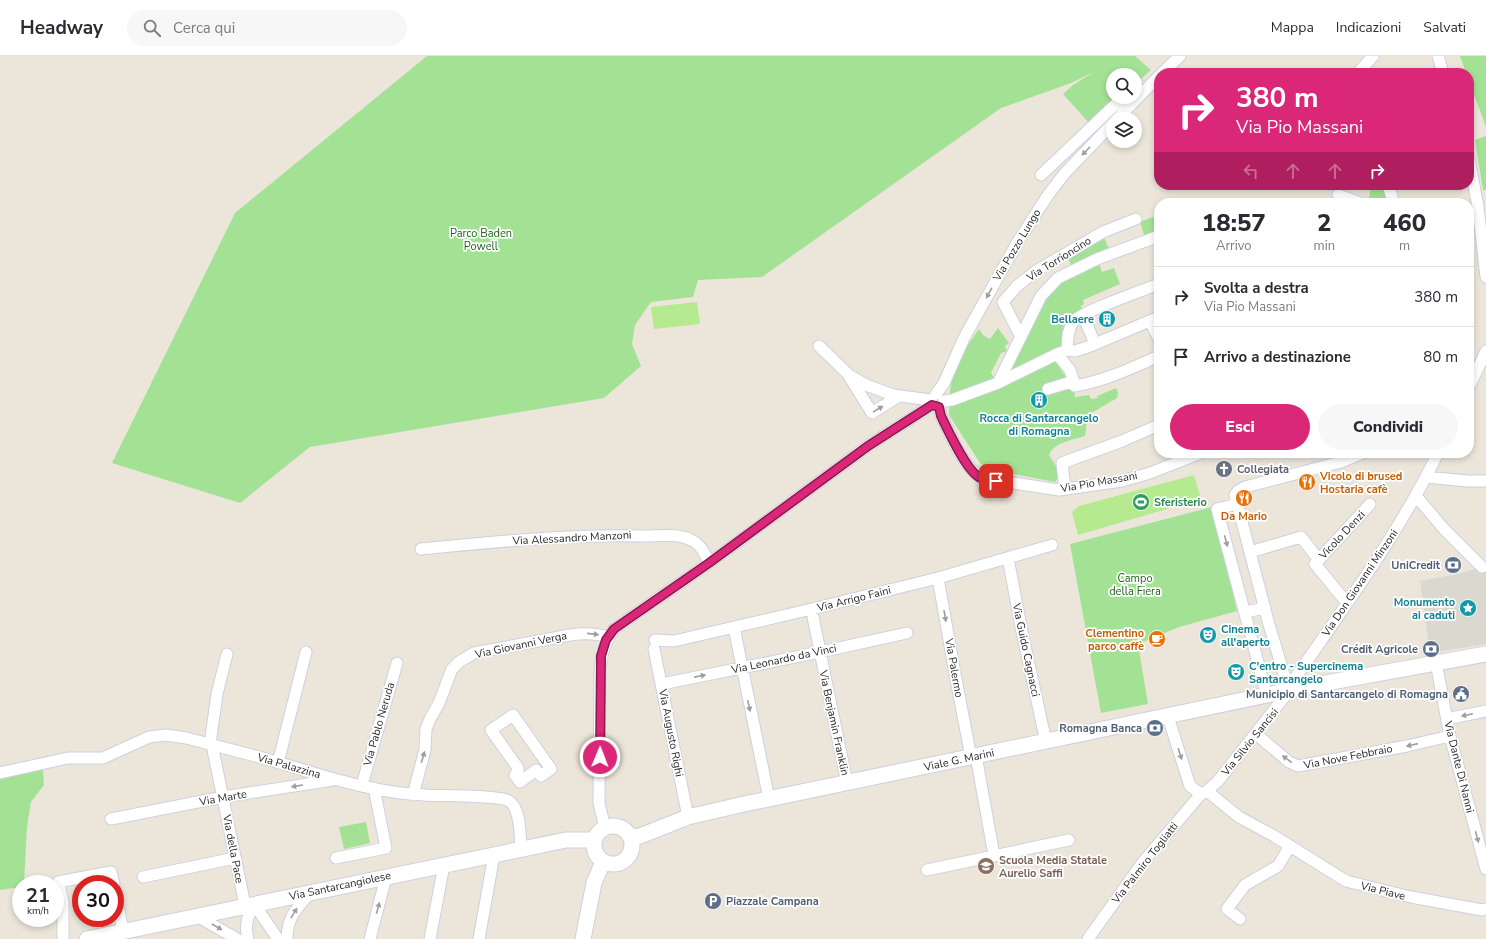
<!DOCTYPE html>
<html lang="it">
<meta charset="utf-8">
<style>
:root{--surface:#fff;--page:#f7f7f7;--text:#2b2b33;--muted:#7c7c81;--line:#e1e1e2;--accent:#db2777}
body{margin:0;font-family:"Nunito Sans",sans-serif;background:var(--page);color:var(--text);height:100vh;display:flex;flex-direction:column;font-size:15px;white-space:nowrap}
*{box-sizing:border-box;margin:0}
p{font-size:13px;color:var(--muted)}
.icon{flex:none;width:22px;height:22px;fill:none;stroke:currentColor;stroke-width:2;stroke-linecap:round;stroke-linejoin:round}
.map{position:relative;flex:1;overflow:hidden}
.details{position:absolute;left:1154px;top:142px;width:320px;height:260px;display:flex;flex-direction:column;background:var(--surface);border-radius:16px;box-shadow:0 2px 6px #0003}
.details>*{flex:none}
.top-card{position:absolute;left:1154px;top:12px;width:320px;height:122px;border-radius:16px;box-shadow:0 2px 6px #0003;background:#db2777;color:#fff;overflow:hidden}
.controls{position:absolute;left:1106px;top:12px;display:grid;gap:8px}
.controls a{display:grid;place-items:center;width:36px;height:36px;border-radius:50%;background:var(--surface);box-shadow:0 2px 6px #0003;font-size:20px}
.speed{position:absolute;left:12px;top:819px;display:flex;gap:8px;font-size:20px;font-weight:700;text-align:center}
.speed>*{display:grid;place-content:center;width:52px;height:52px;border-radius:50%;background:var(--surface);box-shadow:0 2px 6px #0003;line-height:1}
.speed small{font-size:10px;font-weight:400}
.speed .limit{border:6px solid #d22;background:#fff;color:#111}
.pin{position:absolute;display:grid;place-items:center;width:34px;height:34px;color:#fff;margin:-17px;border-radius:8px;box-shadow:0 2px 6px #0006}
.me{position:absolute;width:44px;margin:-22px;rotate:1deg;stroke-linejoin:round;filter:drop-shadow(0 0 3px #0008)}
.turn{display:flex;align-items:center;gap:14px;height:84px;padding:0 16px;font-size:18px}
.turn .icon{width:52px;height:52px;stroke-width:2.5}
.turn b{display:block;font-size:28px;line-height:34px}
.lanes{display:flex;align-items:center;height:38px;padding:0 16px;background:#0003;justify-content:center;gap:20px;direction:ltr}
.lanes .off{opacity:.35}
.eta{display:flex;justify-content:space-evenly;align-items:center;height:68px;text-align:center}
.eta b{font-size:24px;font-weight:800;line-height:28px}
.cta{display:flex;gap:8px;margin-top:auto;padding:8px 16px}
.cta a{flex:1;height:46px;border-radius:24px;background:var(--accent);color:#fff;font-size:16px;font-weight:800;line-height:46px;text-align:center}
.cta a+a{background:var(--page);color:var(--text)}
ul{padding:0;list-style:none}
li{display:flex;align-items:center;gap:12px;height:60px;padding:0 16px;border-top:1px solid var(--line)}
li div{flex:1}
li b{display:block;font-size:15px}
li em{font-style:normal}
header{display:flex;align-items:center;gap:24px;box-sizing:border-box;height:56px;padding:0 20px;background:var(--surface);border-bottom:1px solid var(--line)}
header strong{font-size:19px}
nav{display:flex;gap:22px;margin-inline-start:auto;font-size:14px}
.search{width:280px;height:36px;background:var(--page);display:flex;align-items:center;gap:10px;box-sizing:border-box;padding:0 14px;border-radius:22px;color:var(--muted);font-size:15px}
.map>svg:first-child{display:block}
</style>
<header>
<strong>Headway</strong>
<div class="search"><svg class="icon" aria-label="search" viewBox="0 0 24 24"><circle cx="10" cy="10" r="6"/><path d="M15 15l6 6"/></svg>Cerca qui</div>
<nav><a>Mappa</a><a>Indicazioni</a><a>Salvati</a></nav>
</header>
<div class="map">
<svg width="1486" height="883" viewBox="0 0 1486 883">
<rect width="100%" height="100%" fill="#ebe6d9"/>
<path fill="#a3e295" d="M427 0H1135L1151 14 1135 28V19H1113V41H1120L1089 67 1063 38 1073 29 1094 16 1071 27 1001 52 762 221 698 224 693 241 651 246 635 269 632 288 641 310 604 342 310 391 240 447 112 407 235 157Z
M1460 0H1486V71L1469 25V17H1466Z
M1486 72V134H1483L1475 84 1486 80Z
M1372 129H1384L1389 147H1368L1371 131Z
M1153 161 1159 177 1145 182 1140 166Z
M1103 179 1110 195 1072 211 1067 200Z
M1098 204 1102 216 1114 212 1120 228 1083 244 1084 248 1081 250 1083 256 1076 257 1064 265 1062 286 1055 305 1074 333 1075 341 1089 339 1091 343 1098 342 1097 340 1116 332 1118 337 1117 342 1088 359 1085 380C1073 384 1054 386 1049 399L1061 418 1055 426 988 413 980 407 949 359 950 335 954 309 979 273 984 280 990 283 998 272 1009 287 1005 290 1007 295 1001 297 991 317 997 327 1041 240 1058 222Z
M1212 451 1237 555 1179 571 1138 588 1148 648 1101 657 1070 488Z
M43 713 44 729 31 746 27 771 24 828H21V831L0 834V723Z
M366 766 370 787 344 793 339 771Z"/>
<path fill="#b6ea90" d="M697 246 700 268 654 273 651 251Z
M1194 419 1201 443 1078 479 1072 456 1079 450Z"/>
<path fill="#dbd8d0" d="M1486 510V588L1430 597 1420 525 1458 518Z"/>
<g fill="none" stroke-linecap="round" stroke-linejoin="round">
<g stroke="#cfcfe1" stroke-width="13">
<path id="street" d="M1438 0 1443 17
M1162 17 1180 0
M1358 17 1373 0
M1117 63 1159 20
M1469 103 1478 151 1486 221
M1041 119 1116 48 1122 46 1130 50
M1388 129 1394 147
M1338 139 1360 147
M1083 259 1095 288
M1150 265 1159 283
M1021 281 1003 246 1017 230 1036 215 1103 176 1136 163
M819 290 849 319 866 329 893 339 931 344
M1067 294C1068 284 1067 274 1073 266 1080 256 1144 234 1159 228
M1057 298 1070 314 1075 330C1104 325 1132 312 1159 300
M849 320 872 357 899 340
M998 327 1041 240 1058 222 1097 203 1159 180
M1469 331 1486 295
M1048 333 1074 325
M936 338 944 327 964 282 1017 187 1048 139 1064 118 1113 67
M944 345 952 344 998 327 1057 298 1067 294 1075 295 1088 291 1159 261
M939 351 941 360C952 381 961 408 981 422L1059 434 1122 425 1150 417 1201 397
M1426 421 1467 425H1486
M1065 433 1062 407 1122 385 1159 369
M1416 440 1444 473 1482 511
M1237 448 1217 453 1267 640
M421 493C495 486 569 478 643 480 658 480 677 477 691 484 701 488 705 498 709 507
M1250 496 1301 481 1319 504
M1008 502 1022 576 1046 686
M938 522 955 618 971 701
M1347 547 1315 508 1370 448
M1245 556 1265 552
M813 561 847 727
M735 576 769 743
M655 584 674 585 812 553 938 522 1052 489
M654 593 688 761
M1436 607 1450 680 1486 813
M1287 624 1295 622C1346 549 1399 477 1438 397
M662 628 820 596 907 577
M513 659 551 713 541 720 536 714 520 726 515 719 518 715V712L491 674Z
M1168 661 1190 730 1201 738
M1447 663 1486 655
M1256 678 1289 706 1298 710 1407 690 1450 680
M210 688 217 638 227 598
M212 689 245 849
M976 700 994 799
M278 707 306 596
M0 717 68 702H103L149 681 166 679 186 682C217 690 249 698 280 707 327 721 375 737 425 739 440 740 499 739 509 745 521 752 520 781 521 793
M362 729 397 607
M1207 735 1239 761 1274 780 1346 825 1411 841 1482 854 1486 853
M413 739 425 694 426 673 430 663 439 647 452 613 459 606 474 597 570 579C583 577 596 577 608 581
M111 763 223 741 333 724
M605 772 599 747 600 615C601 598 605 587 614 573L709 507 868 390 932 349
M336 802 386 792 374 732
M927 814 1069 784
M143 821 235 802
M115 834 123 875
M197 860 237 883
M1240 863 1227 853 1245 829 1278 810 1290 790
M63 883V846L58 826 111 816 114 828
M248 883C244 870 248 859 254 848L278 883
M287 883C287 861 297 852 311 836
M370 883 386 821
M430 883 444 809
M479 883 494 799
M1088 883 1143 806 1201 738 1207 735 1218 725 1289 635 1268 565 1235 439 1238 435 1245 431 1341 406 1363 397"/>
</g>
<g stroke="#cfcfe1" stroke-width="17">
<path id="secondary" d="M594 789a19 19 0 1 1 38 0a19 19 0 1 1-38 0Z
M631 781 640 780 688 761 744 748 1315 629 1486 598
M87 883 566 784H594
M583 883 594 827 603 806"/>
</g>
<use href="#street" stroke="#fff" stroke-width="11"/>
<use href="#secondary" stroke="#fff" stroke-width="15"/>
</g>
<defs><path id="oneway-solid" d="M-6-.8H1V-3.2L6.5 0L1 3.2V.8H-6Z"/></defs>
<g fill="#9e9e9e">
<use href="#oneway-solid" transform="translate(1086 95) rotate(134)"/>
<use href="#oneway-solid" transform="translate(989 237) rotate(119)"/>
<use href="#oneway-solid" transform="translate(878 353) rotate(-31)"/>
<use href="#oneway-solid" transform="translate(1226 485) rotate(75)"/>
<use href="#oneway-solid" transform="translate(945 560) rotate(80)"/>
<use href="#oneway-solid" transform="translate(593 578) rotate(6)"/>
<use href="#oneway-solid" transform="translate(700 620) rotate(-11)"/>
<use href="#oneway-solid" transform="translate(749 650) rotate(78)"/>
<use href="#oneway-solid" transform="translate(1467 659) rotate(168)"/>
<use href="#oneway-solid" transform="translate(1412 689) rotate(167)"/>
<use href="#oneway-solid" transform="translate(1180 698) rotate(72)"/>
<use href="#oneway-solid" transform="translate(423 701) rotate(-74)"/>
<use href="#oneway-solid" transform="translate(1287 703) rotate(-144)"/>
<use href="#oneway-solid" transform="translate(297 730) rotate(171)"/>
<use href="#oneway-solid" transform="translate(1477 781) rotate(75)"/>
<use href="#oneway-solid" transform="translate(378 852) rotate(-75)"/>
<use href="#oneway-solid" transform="translate(294 857) rotate(-59)"/>
<use href="#oneway-solid" transform="translate(217 871) rotate(30)"/>
</g>
<g fill="none" stroke-linecap="round" stroke-linejoin="round">
<g stroke="#8e194d" stroke-width="10">
<path id="route" d="M600 701 601 600 606 584 614 573 709 507 868 390 932 349 939 351 941 360C948 374 967 417 981 422 985 424 992 424 996 425"/>
</g>
<use href="#route" stroke="#db2777" stroke-width="7"/>
</g>
<defs>
<g id="building-disc" transform="scale(0.9)"><circle r="9.5" fill="#0f9aa8" stroke="#fff"/><path d="M-4-6H4V6H1V3H-1V6H-4ZM-2.5-4.3h1.7v1.8h-1.7ZM.8-4.3h1.7v1.8H.8ZM-2.5-1h1.7V.8h-1.7ZM.8-1h1.7V.8H.8Z" fill="#fff"/></g>
<g id="church-disc" transform="scale(0.9)"><circle r="9.5" fill="#6b7280" stroke="#fff"/><path d="M-1.2-6h2.4v3.5h3.3v2.4h-3.3V6h-2.4V-.1h-3.3v-2.4h3.3Z" fill="#fff"/></g>
<g id="restaurant-disc" transform="scale(0.9)"><circle r="9.5" fill="#e8710a" stroke="#fff"/><path d="M-5-6h1v4h1v-4h1v4h1v-4h1v5L-1.5 .5V6h-2V.5L-5-1ZM5-6V6H3V1.5H1.5Q1.5-4 5-6Z" fill="#fff"/></g>
<g id="stadium-disc" transform="scale(0.9)"><circle r="9.5" fill="#2e9e5b" stroke="#fff"/><path d="M0-5a6.5 5 0 1 0 0 10a6.5 5 0 1 0 0-10ZM-3.5-1.8h7v3.6h-7Z" fill="#fff"/></g>
<g id="bank-disc" transform="scale(0.9)"><circle r="9.5" fill="#5c6f8a" stroke="#fff"/><path d="M-6-4H6V4H-6ZM0-2.3a2.3 2.3 0 1 0 0 4.6a2.3 2.3 0 1 0 0-4.6Z" fill="#fff"/></g>
<g id="sight-disc" transform="scale(0.9)"><circle r="9.5" fill="#0f9aa8" stroke="#fff"/><path d="M0-6L1.8-2.2L6-1.7L2.9 1.2L3.7 5.4L0 3.3L-3.7 5.4L-2.9 1.2L-6-1.7L-1.8-2.2Z" fill="#fff"/></g>
<g id="theatre-disc" transform="scale(0.9)"><circle r="9.5" fill="#0f9aa8" stroke="#fff"/><path d="M-5-5.5Q0-4 5-5.5V0Q5 5 0 6Q-5 5-5 0ZM-3.3-2.5H-1v1.5H-3.3ZM1-2.5H3.3v1.5H1ZM-2.8 1Q0 5.5 2.8 1Z" fill="#fff"/></g>
<g id="cafe-disc" transform="scale(0.9)"><circle r="9.5" fill="#e8710a" stroke="#fff"/><path d="M-5.5-4.5H6V0H3Q3 3.5 0 3.5H-2.5Q-5.5 3.5-5.5 0ZM3-3.2v2h1.7v-2ZM-6 4.5H4V6H-6Z" fill="#fff"/></g>
<g id="civic-disc" transform="scale(0.9)"><circle r="9.5" fill="#5c6f8a" stroke="#fff"/><path d="M-.6-6.5H3V-4.5H.6V-3L4-1V1h2V6H-6V1h2V-1L-.6-3ZM-1.2 2.5V6h2.4V2.5Z" fill="#fff"/></g>
<g id="school-disc" transform="scale(0.9)"><circle r="9.5" fill="#8d6e63" stroke="#fff"/><path d="M0-5L7-2L0 1L-7-2ZM-4 1L0 2.5L4 1V4Q0 6-4 4Z" fill="#fff"/></g>
<g id="parking-disc" transform="scale(0.9)"><circle r="9.5" fill="#5c6f8a" stroke="#fff"/><path d="M-3.5-5.5H1a3.5 3.5 0 0 1 0 7H-1V5.5H-3.5ZM-1-3.4V-.6H.8a1.4 1.4 0 0 0 0-2.8Z" fill="#fff"/></g>
</defs>
<g fill-rule="evenodd">
<use href="#building-disc" x="1107" y="263"/>
<use href="#building-disc" x="1039" y="344"/>
<use href="#church-disc" x="1224" y="413"/>
<use href="#restaurant-disc" x="1307" y="426"/>
<use href="#restaurant-disc" x="1244" y="442"/>
<use href="#stadium-disc" x="1141" y="446"/>
<use href="#bank-disc" x="1453" y="509"/>
<use href="#sight-disc" x="1468" y="552"/>
<use href="#theatre-disc" x="1208" y="579"/>
<use href="#cafe-disc" x="1157" y="583"/>
<use href="#bank-disc" x="1431" y="593"/>
<use href="#theatre-disc" x="1236" y="616"/>
<use href="#civic-disc" x="1461" y="638"/>
<use href="#bank-disc" x="1155" y="672"/>
<use href="#school-disc" x="986" y="810"/>
<use href="#parking-disc" x="713" y="845"/>
</g>
<g text-anchor="middle" dominant-baseline="central" stroke-width="3.5" stroke-linejoin="round" paint-order="stroke">
<g font-size="11" fill="#1d6419" stroke="#fff">
<text x="481" y="177">Parco Baden<tspan x="481" dy="13">Powell</tspan></text>
<text x="1135" y="522">Campo<tspan x="1135" dy="13">della Fiera</tspan></text>
</g>
<g font-size="11" fill="#282828" stroke="#fff">
<text transform="translate(1017 189) rotate(-59)">Via Pozzo Lungo</text>
<text transform="translate(1059 203) rotate(-32)">Via Torrioncino</text>
<text transform="translate(1099 426) rotate(-10)">Via Pio Massani</text>
<text transform="translate(1342 479) rotate(-47)">Vicolo Denzi</text>
<text transform="translate(572 482) rotate(-3)">Via Alessandro Manzoni</text>
<text transform="translate(1360 527) rotate(-56)">Via Don Giovanni Minzoni</text>
<text transform="translate(854 543) rotate(-14)">Via Arrigo Faini</text>
<text transform="translate(521 589) rotate(-12)">Via Giovanni Verga</text>
<text transform="translate(1026 594) rotate(78)">Via Guido Cagnacci</text>
<text transform="translate(784 603) rotate(-12)">Via Leonardo da Vinci</text>
<text transform="translate(954 612) rotate(80)">Via Palermo</text>
<text transform="translate(834 667) rotate(78)">Via Benjamin Franklin</text>
<text transform="translate(379 668) rotate(-74)">Via Pablo Neruda</text>
<text transform="translate(671 677) rotate(79)">Via Augusto Righi</text>
<text transform="translate(1250 686) rotate(-51)">Via Silvio Sancisi</text>
<text transform="translate(1348 701) rotate(-11)">Via Nove Febbraio</text>
<text transform="translate(959 704) rotate(-12)">Viale G. Marini</text>
<text transform="translate(289 710) rotate(16)">Via Palazzina</text>
<text transform="translate(1459 711) rotate(76)">Via Dante Di Nanni</text>
<text transform="translate(223 742) rotate(-10)">Via Marte</text>
<text transform="translate(233 793) rotate(79)">Via della Pace</text>
<text transform="translate(1145 807) rotate(-52)">Via Palmiro Togliatti</text>
<text transform="translate(340 830) rotate(-12)">Via Santarcangiolese</text>
<text transform="translate(1383 835) rotate(14)">Via Piave</text>
</g>
<g font-size="11" font-weight="bold" fill="#0d838f" stroke="#fff" text-anchor="end">
<text x="1094" y="263">Bellaere</text>
<text x="1039" y="362" text-anchor="middle">Rocca di Santarcangelo<tspan x="1039" dy="13">di Romagna</tspan></text>
<text x="1455" y="546">Monumento<tspan x="1455" dy="13">ai caduti</tspan></text>
<text x="1221" y="573" text-anchor="start">Cinema<tspan x="1221" dy="13">all'aperto</tspan></text>
<text x="1249" y="610" text-anchor="start">C'entro - Supercinema<tspan x="1249" dy="13">Santarcangelo</tspan></text>
</g>
<g font-size="11" font-weight="bold" fill="#5b616d" stroke="#fff" text-anchor="start">
<text x="1237" y="413">Collegiata</text>
</g>
<g font-size="11" font-weight="bold" fill="#c56008" stroke="#fff" text-anchor="start">
<text x="1320" y="420">Vicolo di brused<tspan x="1320" dy="13">Hostaria cafè</tspan></text>
<text x="1244" y="460" text-anchor="middle">Da Mario</text>
<text x="1144" y="577" text-anchor="end">Clementino<tspan x="1144" dy="13">parco caffè</tspan></text>
</g>
<g font-size="11" font-weight="bold" fill="#27864d" stroke="#fff" text-anchor="start">
<text x="1154" y="446">Sferisterio</text>
</g>
<g font-size="11" font-weight="bold" fill="#4e5e75" stroke="#fff" text-anchor="end">
<text x="1440" y="509">UniCredit</text>
<text x="1418" y="593">Crédit Agricole</text>
<text x="1448" y="638">Municipio di Santarcangelo di Romagna</text>
<text x="1142" y="672">Romagna Banca</text>
<text x="726" y="845" text-anchor="start">Piazzale Campana</text>
</g>
<g font-size="11" font-weight="bold" fill="#785e54" stroke="#fff" text-anchor="start">
<text x="999" y="804">Scuola Media Statale<tspan x="999" dy="13">Aurelio Saffi</tspan></text>
</g>
</g>
</svg>
<div class="controls">
<a><svg class="icon" aria-label="search" viewBox="0 0 24 24"><circle cx="10" cy="10" r="6"/><path d="M15 15l6 6"/></svg></a>
<a><svg class="icon" aria-label="layers" viewBox="0 0 24 24"><path d="M12 4l9 5-9 5-9-5zM3 14l9 5 9-5"/></svg></a>
</div>
<div class="speed"><div>21<small>km/h</small></div><div class="limit">30</div></div>
<div class="pin" style="left:996px;top:425px;background:#d93025"><svg class="icon" aria-label="arrive" viewBox="0 0 24 24"><path d="M6 21V4h12l-3 4 3 4H6"/></svg></div>
<svg class="me" style="left:600px;top:701px" viewBox="-20 -20 40 40"><circle r="17" fill="#db2777" stroke="#fff" stroke-width="3"/><path d="M0-11L8 9 0 5-8 9z" fill="#fff"/></svg>
<div class="top-card">
<div class="turn"><svg class="icon" aria-label="right" viewBox="0 0 24 24"><path d="M7 20v-9h11M14 6l5 5-5 5"/></svg><div><b>380 m</b>Via Pio Massani</div></div>
<div class="lanes"><svg class="icon off" aria-label="left" viewBox="0 0 24 24"><path d="M17 20v-9H6M10 6l-5 5 5 5"/></svg><svg class="icon off" aria-label="ahead" viewBox="0 0 24 24"><path d="M12 20V5M6 11l6-6 6 6"/></svg><svg class="icon off" aria-label="ahead" viewBox="0 0 24 24"><path d="M12 20V5M6 11l6-6 6 6"/></svg><svg class="icon" aria-label="right" viewBox="0 0 24 24"><path d="M7 20v-9h11M14 6l5 5-5 5"/></svg></div>
</div>
<section class="details">
<div class="eta">
<div><b>18:57</b><p>Arrivo</p></div>
<div><b>2</b><p>min</p></div>
<div><b>460</b><p>m</p></div>
</div>
<ul>
<li><svg class="icon" aria-label="right" viewBox="0 0 24 24"><path d="M7 20v-9h11M14 6l5 5-5 5"/></svg><div><b>Svolta a destra</b><p>Via Pio Massani</p></div><em>380 m</em></li>
<li><svg class="icon" aria-label="arrive" viewBox="0 0 24 24"><path d="M6 21V4h12l-3 4 3 4H6"/></svg><div><b>Arrivo a destinazione</b></div><em>80 m</em></li>
</ul>
<div class="cta"><a>Esci</a><a>Condividi</a></div>
</section>
</div>
